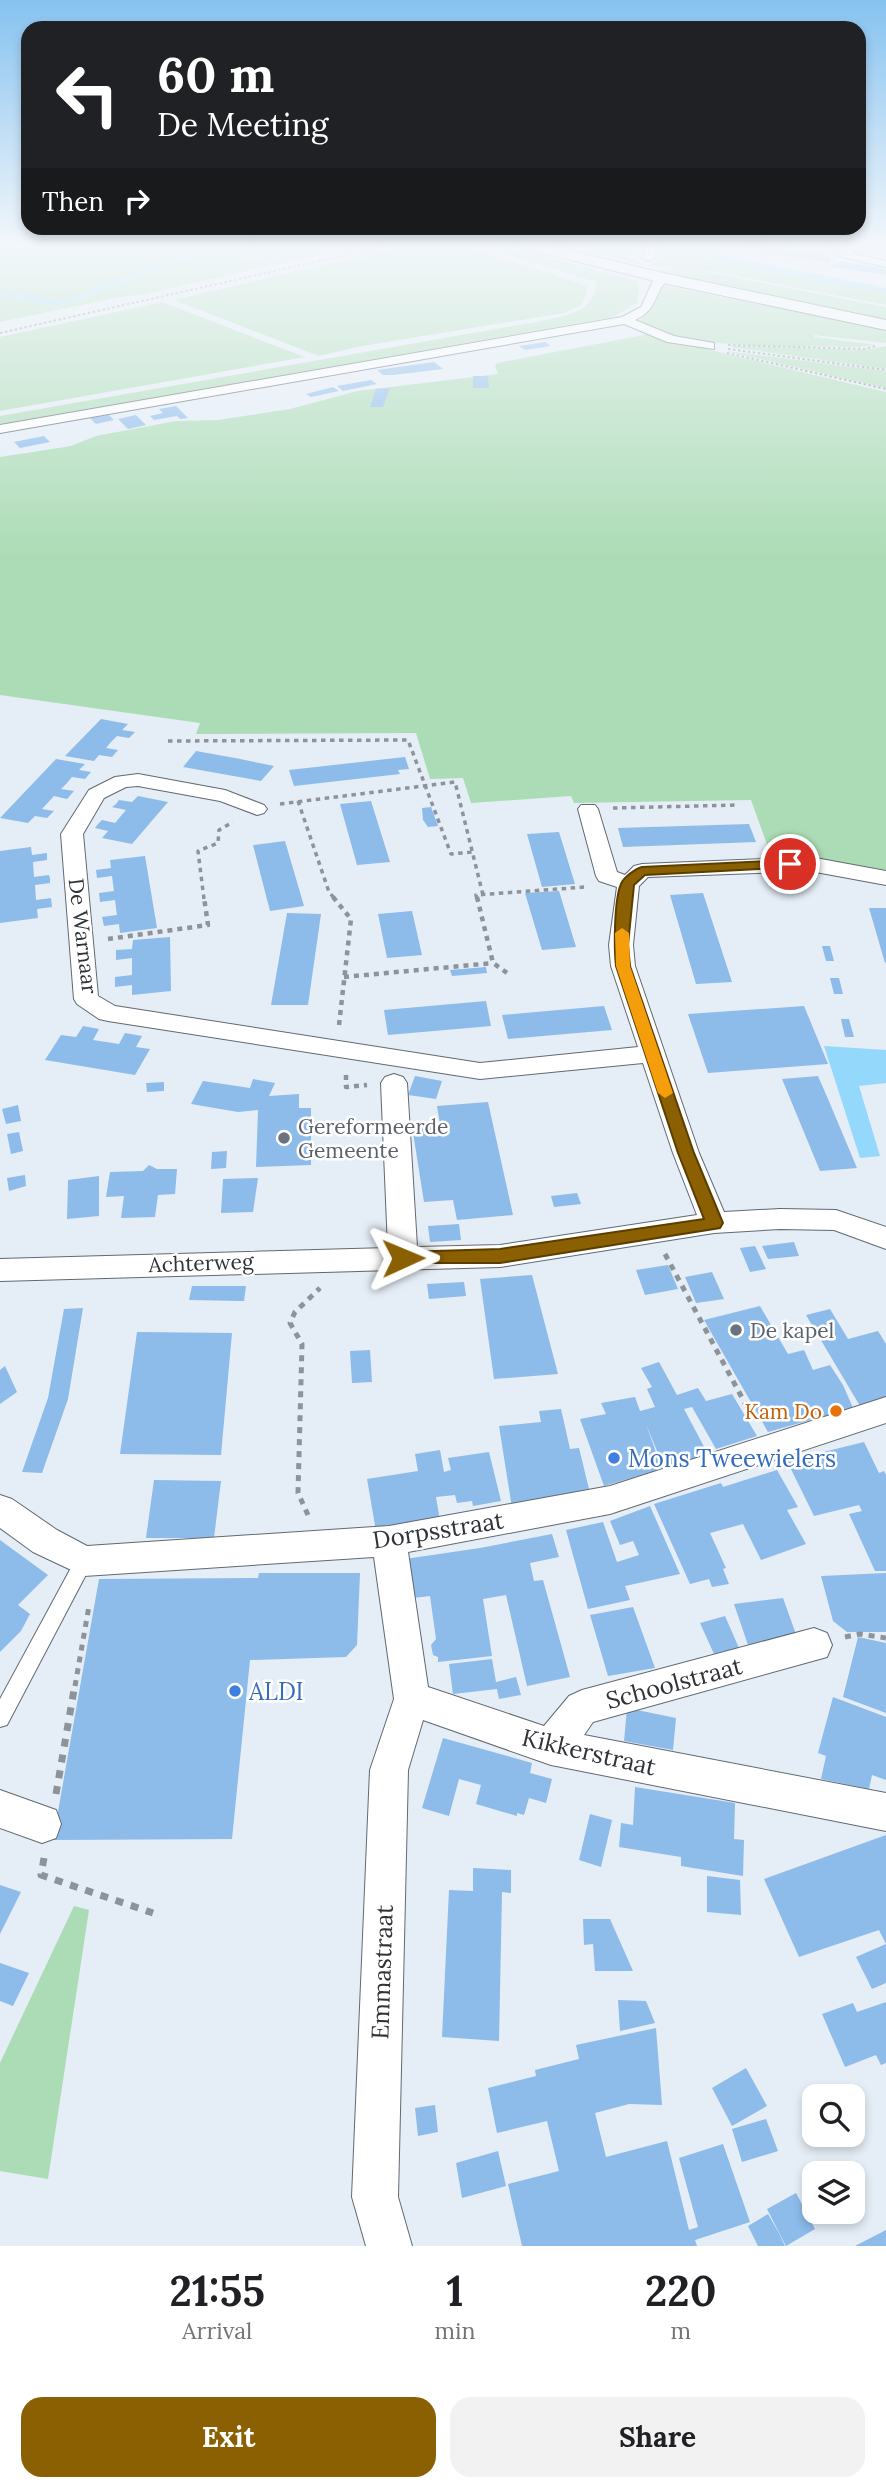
<!DOCTYPE html>
<style>
:root{--surface:#fff;--page:#f2f2f2;--text:#202124;--muted:#757577;--accent:#8b6002}
body{margin:0;font-family:Lora,serif;background:var(--page);color:var(--text);height:100vh;display:flex;flex-direction:column;font-size:26px;white-space:nowrap}
*{box-sizing:border-box;margin:0}
p{font-size:23px;color:var(--muted)}
.icon{flex:none;width:38px;height:38px;fill:none;stroke:currentColor;stroke-width:2;stroke-linecap:round;stroke-linejoin:round}
.map{position:relative;height:2246px;overflow:hidden}
.drawer{display:flex;flex-direction:column;background:var(--surface);flex:1}
.drawer>*{flex:none}
.hud{position:absolute;left:21px;top:21px;width:845px;height:214px;border-radius:21px;box-shadow:0 4px 10px #0003;background:#202124;color:#fff;overflow:hidden}
.buttons{position:absolute;left:802px;top:2084px;display:grid;gap:14px}
.buttons a{display:grid;place-items:center;width:63px;height:63px;border-radius:14px;background:var(--surface);box-shadow:0 4px 10px #0003;font-size:35px}
.pin{position:absolute;display:grid;place-items:center;width:60px;height:60px;color:#fff;margin:-30px;border:4px solid #fff;border-radius:50%;box-shadow:0 2px 7px #0007}
.me{position:absolute;width:77px;margin:-38px;rotate:89deg;stroke-linejoin:round;filter:drop-shadow(0 0 5px #0008)}
.turn{display:flex;align-items:center;gap:24px;height:147px;padding:0 21px;font-size:32px}
.turn .icon{width:91px;height:91px;stroke-width:2.5}
.turn b{display:block;font-size:49px;line-height:60px}
.then{display:flex;align-items:center;height:66px;padding:0 21px;background:#0003;gap:14px;font-size:26px}
.eta{display:flex;justify-content:space-evenly;align-items:center;height:119px;text-align:center}
.eta b{font-size:42px;font-weight:700;line-height:49px}
.primary-button{display:flex;gap:14px;margin-top:auto;padding:14px 21px}
.primary-button a{flex:1;height:80px;border-radius:21px;background:var(--accent);color:#fff;font-size:28px;font-weight:700;line-height:80px;text-align:center}
.primary-button a+a{background:var(--page);color:var(--text)}
.map>svg:first-child{display:block}
</style>
<div class="map">
<svg width="886" height="2246" viewBox="0 0 886 2246">
<rect width="100%" height="100%" fill="#e5edf6"/>
<path fill="#acdcb5" d="M0 243H299L269 255 219 246 205 247 61 302 0 291Z
M312 243H372L145 294 115 298 0 322V295L55 306 71 303 210 249 269 261Z
M418 243H456L588 286 582 305 564 313 362 346 319 356 174 300Z
M467 243H495L636 281 639 286 637 303 613 317 0 426V416L542 321C567 315 594 313 597 282Z
M552 243H586L619 247V243H647L644 252 628 257 642 263 639 264Z
M658 243H706L704 253 742 267 886 293V305L706 270 647 266 659 259 656 254Z
M686 268 886 307V321L651 271Z
M666 286 886 330V343L814 335V337L877 345 858 347C818 346 660 351 640 320L654 305 660 288Z
M162 302 305 357 0 411V337Z
M654 333 706 349 886 392V870L814 859 772 858 751 800 574 803 571 796 471 803 463 778 430 779 416 733 196 734 200 723 0 695V457L71 446 96 436 176 421 218 420 290 409 358 391 498 374 495 366 497 363Z
M736 346 865 350 886 346V369L730 347Z
M725 351 886 371V388Z
M74 1906 89 1910 48 2179 0 2171V2063Z"/>
<path fill="#94d8fb" d="M299 243H312L269 261 210 249 71 303 55 306 0 295V291H5L61 302 205 247 219 246 269 255Z
M706 243H719L718 251 726 256 886 288V293L775 274 712 259 704 253Z
M824 1046 886 1050V1083L859 1086 880 1156 860 1158Z"/>
<path fill="#8dbbea" d="M730 243H762L758 245 764 246 757 250Z
M765 247 831 256 828 258 835 259 828 263 758 251Z
M843 261 886 269V275L827 266Z
M545 342 551 346 525 350 519 346Z
M434 362 443 369 393 375H383L377 370Z
M473 376H488L489 388H473Z
M371 380 377 384 343 391 337 386Z
M333 387 339 391 311 397 306 394Z
M390 388 383 407H370L376 389Z
M176 406 188 418 180 419 177 416 154 420 150 416 163 413 159 409Z
M109 415 114 420 96 424 89 417Z
M136 415 146 425 128 429 118 419Z
M44 436 50 442 20 448 14 442Z
M101 719 128 724 122 730 135 732 129 738 117 736 111 742 106 748 118 750 112 757 99 755 94 761 65 756Z
M196 751 235 758 274 766 261 781 183 767Z
M405 757 409 769 398 770 400 774 294 786 289 770Z
M56 759 85 764 79 770 91 772 85 779 72 777 67 783 61 789 74 791 67 799 54 796 42 809 54 811 47 818 35 816 28 823 0 818Z
M138 796 168 802 132 844 102 838 108 831 95 828 98 824 102 820 115 823 126 810 112 807 116 804 119 800 132 802Z
M371 801 390 862 357 865 340 804Z
M431 807 435 818 438 826 428 827 423 820 422 808Z
M749 824 756 842 623 847 618 828Z
M559 832 575 884 542 887 527 834Z
M285 841 304 906 270 911 253 845Z
M31 847 32 855 47 853V860L33 862 34 877 49 875 50 879V883L35 885 36 900 51 898 52 907 37 909 38 918 0 923V851Z
M145 856 157 928 120 933 119 924 104 926 102 917 117 915 116 908 115 900 100 902 99 893 114 891 112 876 97 878 96 870 111 868 110 860Z
M559 891 576 947 542 950 525 893Z
M703 893 717 936 732 982 696 984 670 895Z
M869 908H886V963H885Z
M412 911 422 955 387 958 378 914Z
M287 913 321 914 308 1005H271Z
M170 937 171 991 132 995V985L115 987V977L132 975V958L116 960V950L132 949 133 940Z
M822 946H830L834 961H826Z
M486 967 487 973 452 976 450 970Z
M830 978H839L843 994H834Z
M486 1001 491 1026 388 1035 384 1010Z
M604 1006 612 1030 508 1039 502 1015Z
M804 1006 828 1064 708 1073 688 1014Z
M841 1019H849L854 1037H845Z
M83 1026 99 1029 93 1040 119 1044 125 1033 142 1036 136 1047 150 1049 135 1075 45 1060 61 1035 76 1037Z
M415 1076 442 1081 436 1099 408 1095Z
M818 1076 828 1099 857 1168 820 1171 782 1079Z
M253 1079 275 1083 269 1096 299 1094V1108H311V1165L256 1167 258 1110 238 1112 191 1104 203 1081 250 1088Z
M164 1082V1091L147 1092 146 1083Z
M488 1102 513 1215 457 1220 453 1200 424 1202 412 1126 440 1124 437 1106Z
M18 1105 21 1121 6 1124 2 1109Z
M19 1132 23 1151 11 1154 7 1134Z
M227 1151 226 1168 211 1169 212 1152Z
M149 1165 157 1169H177L175 1194 158 1195 155 1217 121 1218 124 1196 106 1197 110 1172 143 1171Z
M25 1175 26 1186 9 1191 7 1178Z
M99 1176V1216L67 1219 68 1180Z
M258 1178 253 1212 221 1213 223 1179Z
M577 1193 581 1204 554 1207 551 1196Z
M459 1224 461 1240 430 1242 428 1226Z
M794 1242 799 1256 768 1259 762 1246Z
M755 1246 766 1269 750 1272 740 1248Z
M668 1265 678 1289 645 1295 636 1270Z
M712 1272 724 1299 696 1303 685 1277Z
M532 1275 558 1374 494 1379 480 1279Z
M464 1282 466 1296 429 1299 427 1284Z
M192 1286H246L244 1301 189 1300Z
M760 1306 788 1354 804 1350 813 1370 830 1365 843 1385 853 1408 768 1432 704 1320Z
M83 1308 68 1399 42 1473 22 1472 48 1398 64 1309Z
M830 1309 848 1339 878 1331 886 1344V1399L860 1406 806 1315Z
M137 1332 232 1333 221 1455 120 1454Z
M370 1350 372 1382 352 1383 350 1351Z
M659 1362 677 1395 698 1388 706 1401 732 1394 757 1436 716 1449 692 1407 684 1409 709 1456 664 1468 646 1424 662 1469 604 1486 580 1419 606 1414 601 1403 635 1397 640 1411 655 1407 647 1389 652 1387 641 1368Z
M5 1366 17 1392 0 1404V1370Z
M561 1409 570 1449 579 1448 589 1489 512 1508 499 1426 541 1422 539 1411Z
M864 1442 879 1473 884 1471 886 1475V1571H875L849 1514 862 1511 859 1505 814 1516 787 1461Z
M440 1450 444 1472 451 1470 448 1458 489 1452 501 1501 473 1506 472 1501 457 1503 455 1495 436 1497 440 1521 376 1531 367 1479 418 1471 415 1454Z
M777 1470 798 1507 787 1510 806 1544 761 1560 743 1524 710 1533 726 1568 723 1569 729 1584 712 1587 709 1579 690 1584 654 1504 721 1483 723 1487Z
M154 1480 221 1481 214 1538H146Z
M650 1506 680 1574 625 1586 630 1600 588 1609 566 1530 603 1522 617 1562 639 1555 633 1541 620 1545 610 1521Z
M552 1534 559 1557 530 1563 534 1581 543 1580 570 1677 527 1686 506 1595 483 1599 492 1656 438 1662V1657L433 1655 431 1645 436 1639 430 1596 413 1598 405 1559 480 1548Z
M0 1540 48 1575 18 1605 30 1614 21 1631 0 1652Z
M259 1573H360L357 1645 346 1657 250 1660 232 1839 53 1840 99 1579 258 1578Z
M886 1573V1632H847L833 1621 821 1576Z
M783 1598 797 1637 748 1645 734 1604Z
M633 1607 655 1668 608 1676 590 1615Z
M725 1616 739 1648 714 1654 700 1623Z
M858 1637 886 1643V1713L843 1697Z
M492 1659 496 1682 516 1677 521 1695 499 1699 497 1689 453 1694 449 1664Z
M833 1697 886 1717V1780L872 1775 869 1789 821 1779 826 1756 818 1753Z
M627 1708 676 1718 673 1750 624 1741Z
M443 1738 532 1763 530 1773 552 1779 546 1803 529 1798 524 1815 517 1813V1816L476 1804 481 1785 459 1779 449 1816 422 1808Z
M635 1787 735 1803 734 1839 744 1840 743 1876 681 1866V1857L619 1847 621 1823 633 1825Z
M590 1814 612 1820 601 1867 579 1860Z
M886 1835V1983L872 1989 856 1957 886 1944 879 1930 799 1957 764 1879Z
M473 1868 511 1870V1893L502 1892 499 2041 442 2037 449 1890 473 1891Z
M707 1876 740 1880 741 1915 707 1912Z
M0 1885 21 1892 0 1934Z
M583 1919H610L633 1971H595L593 1944 584 1945Z
M0 1963 29 1973 13 2006 0 2001Z
M618 2000 646 2001 655 2023 620 2031Z
M886 2002V2063L881 2065 876 2055 845 2067 822 2014 853 2003 857 2012Z
M656 2028 662 2105 629 2104 595 2113 606 2157 667 2141 689 2230 698 2227 679 2158 723 2144 750 2222 695 2240 697 2246H522L508 2184 559 2171 547 2121 497 2133 488 2088 536 2076 535 2070 579 2059 576 2045Z
M746 2068 767 2106 732 2126 712 2088Z
M435 2105 438 2132 418 2136 415 2108Z
M766 2119 778 2151 742 2162 732 2129Z
M498 2151 506 2186 462 2198 456 2163Z
M796 2193 815 2229 786 2246 767 2209Z
M768 2214 779 2233 785 2246H758L748 2226Z
M886 2230V2246H855Z"/>
<g fill="none" stroke-linecap="round" stroke-linejoin="round">
<g stroke="#626970" stroke-width="2">
<path id="lane" d="M84 1553 90 1555 93 1561 90 1567 7 1725 0 1727V1699L78 1555Z"/>
</g>
<g stroke="#626970" stroke-width="2">
<path id="street" d="M648 243H658L654 258 648 261 642 258Z
M771 243H792L814 246 821 243H846L859 247 852 253 886 261V267L839 256 837 254 844 249 830 247 816 253Z
M663 275 669 278C653 293 659 309 635 320L674 336 714 343V349L667 342 624 324 0 433V425L622 317 641 307 653 281Z
M138 774 225 790 264 805 267 809 264 813 257 815 220 801 138 786 126 787 104 798 83 834 98 996 115 1006 480 1063 638 1047 611 966 609 945 617 887 599 881 596 876 578 809 581 805H595L598 809 617 872 625 875 634 866 642 864 810 857 886 871V885L810 871 648 877 639 886 633 945 635 966 699 1153 724 1212 780 1209 836 1210 886 1227V1249L834 1230 780 1229 714 1233 500 1267 0 1281V1259L388 1248 381 1083 385 1077 394 1074 403 1077 407 1083 417 1247 500 1245 697 1215 673 1153 643 1063 480 1079 108 1021 99 1019 77 1004 74 999 61 834 89 790 115 777Z
M886 1397V1423L610 1514 408 1552 428 1687 544 1726 569 1696 582 1690 814 1628 827 1633 832 1645 827 1657 593 1722 584 1735 886 1793V1831L551 1765 423 1720 408 1770 398 2197 412 2246H366L352 2197 370 1770 394 1699 374 1557 84 1576 33 1552 0 1528V1495L12 1499 57 1530 87 1546 389 1526 610 1486Z
M0 1790 56 1810 61 1824 56 1838 42 1843 0 1828Z"/>
</g>
<g stroke="#626970" stroke-width="2">
<path id="secondary" d="M514 243H540L663 273 886 320V330L663 283 516 246Z"/>
</g>
<path stroke="#8e939a" stroke-width="2" stroke-dasharray="2.5 2.5" stroke-linecap="butt" d="M0 333 399 243
M728 345 864 349 876 346
M728 349 886 370
M727 353 886 389"/>
<path stroke="#8e939a" stroke-width="3.5" stroke-dasharray="4.5 4.5" stroke-linecap="butt" d="M168 741 408 740 451 854 473 852
M298 801 329 892 335 899
M280 804 455 782 483 895
M613 808 738 805
M204 899 198 851 218 843 219 830 233 822
M477 899 476 895 585 887"/>
<path stroke="#8e939a" stroke-width="4.5" stroke-dasharray="5 5" stroke-linecap="butt" d="M333 897 351 919 339 1025
M477 897 493 963 510 975
M108 939 208 925 204 897
M344 977 493 963
M346 1075V1087L367 1085"/>
<path stroke="#8e939a" stroke-width="5" stroke-dasharray="6 6" stroke-linecap="butt" d="M665 1254 755 1422
M308 1515 298 1493 302 1344 290 1323 295 1312 320 1288
M845 1637 860 1634 886 1638
M75 1686 89 1606"/>
<path stroke="#8e939a" stroke-width="7" stroke-dasharray="8 8" stroke-linecap="butt" d="M56 1794 75 1684
M44 1858 41 1875 153 1913"/>
<use href="#lane" fill="#fff" fill-rule="evenodd"/>
<use href="#street" fill="#fff" fill-rule="evenodd"/>
<use href="#secondary" fill="#fff" fill-rule="evenodd"/>
</g>
<linearGradient id="sky" x2="0" y2="1"><stop stop-color="#86c2f0"/><stop offset="0.44" stop-color="#f3f7fb"/><stop offset="1" stop-color="#f3f7fb" stop-opacity="0"/></linearGradient>
<rect width="886" height="557" fill="url(#sky)"/>
<path fill="#8b6002" stroke="#5a3e01" stroke-width="2" d="M790 860 797 864 795 867 645 875 634 885 628 945 630 966 694 1153 723 1223 720 1228 500 1263H397L394 1258 397 1253 403 1252 500 1249 704 1219 678 1153 616 966C614 948 614 900 621 884 624 877 635 869 642 867Z"/>
<path fill="#f59e0b" d="M622 928 629 933 630 966 673 1093 665 1098 658 1093 616 966 615 933Z"/>
<g fill="#6b7280" stroke="#fff" stroke-width="2.5">
<circle cx="284" cy="1138" r="7"/>
<circle cx="736" cy="1330" r="7"/>
</g>
<circle fill="#e8710a" stroke="#fff" stroke-width="2.5" cx="836" cy="1411" r="7"/>
<g fill="#3f7fe0" stroke="#fff" stroke-width="2.5">
<circle cx="614" cy="1458" r="7"/>
<circle cx="235" cy="1691" r="7"/>
</g>
<g text-anchor="middle" dominant-baseline="central" stroke-width="5" stroke-linejoin="round" paint-order="stroke">
<g font-size="21" fill="#303337" stroke="#fff">
<text transform="translate(83 936) rotate(83)">De Warnaar</text>
<text transform="translate(201 1263) rotate(-2)">Achterweg</text>
</g>
<g font-size="21" fill="#5b616d" stroke="#fff" text-anchor="start">
<text x="298" y="1126">Gereformeerde<tspan x="298" dy="24">Gemeente</tspan></text>
<text x="750" y="1330">De kapel</text>
</g>
<g font-size="21" fill="#c56008" stroke="#fff" text-anchor="end">
<text x="822" y="1411">Kam Do</text>
</g>
<g font-size="24" fill="#366cbe" stroke="#fff" text-anchor="start">
<text x="628" y="1458">Mons Tweewielers</text>
<text x="249" y="1691">ALDI</text>
</g>
<g font-size="24" fill="#303337" stroke="#fff">
<text transform="translate(438 1530) rotate(-9)">Dorpsstraat</text>
<text transform="translate(674 1683) rotate(-15)">Schoolstraat</text>
<text transform="translate(589 1752) rotate(13)">Kikkerstraat</text>
<text transform="translate(382 1972) rotate(-88)">Emmastraat</text>
</g>
</g>
</svg>
<div class="buttons">
<a><svg class="icon" aria-label="search" viewBox="0 0 24 24"><circle cx="10" cy="10" r="6"/><path d="M15 15l6 6"/></svg></a>
<a><svg class="icon" aria-label="layers" viewBox="0 0 24 24"><path d="M12 4l9 5-9 5-9-5zM3 14l9 5 9-5"/></svg></a>
</div>
<div class="pin" style="left:790px;top:864px;background:#d93025"><svg class="icon" aria-label="arrive" viewBox="0 0 24 24"><path d="M6 21V4h12l-3 4 3 4H6"/></svg></div>
<svg class="me" style="left:403px;top:1258px" viewBox="-20 -20 40 40"><path d="M0-17L14 15 0 8-14 15z" fill="#8b6002" stroke="#fff" stroke-width="4"/></svg>
<div class="hud">
<div class="turn"><svg class="icon" aria-label="left" viewBox="0 0 24 24"><path d="M17 20v-9H6M10 6l-5 5 5 5"/></svg><div><b>60 m</b>De Meeting</div></div>
<div class="then">Then<svg class="icon" aria-label="right" viewBox="0 0 24 24"><path d="M7 20v-9h11M14 6l5 5-5 5"/></svg></div>
</div>
</div>
<section class="drawer">
<div class="eta">
<div><b>21:55</b><p>Arrival</p></div>
<div><b>1</b><p>min</p></div>
<div><b>220</b><p>m</p></div>
</div>
<div class="primary-button"><a>Exit</a><a>Share</a></div>
</section>
